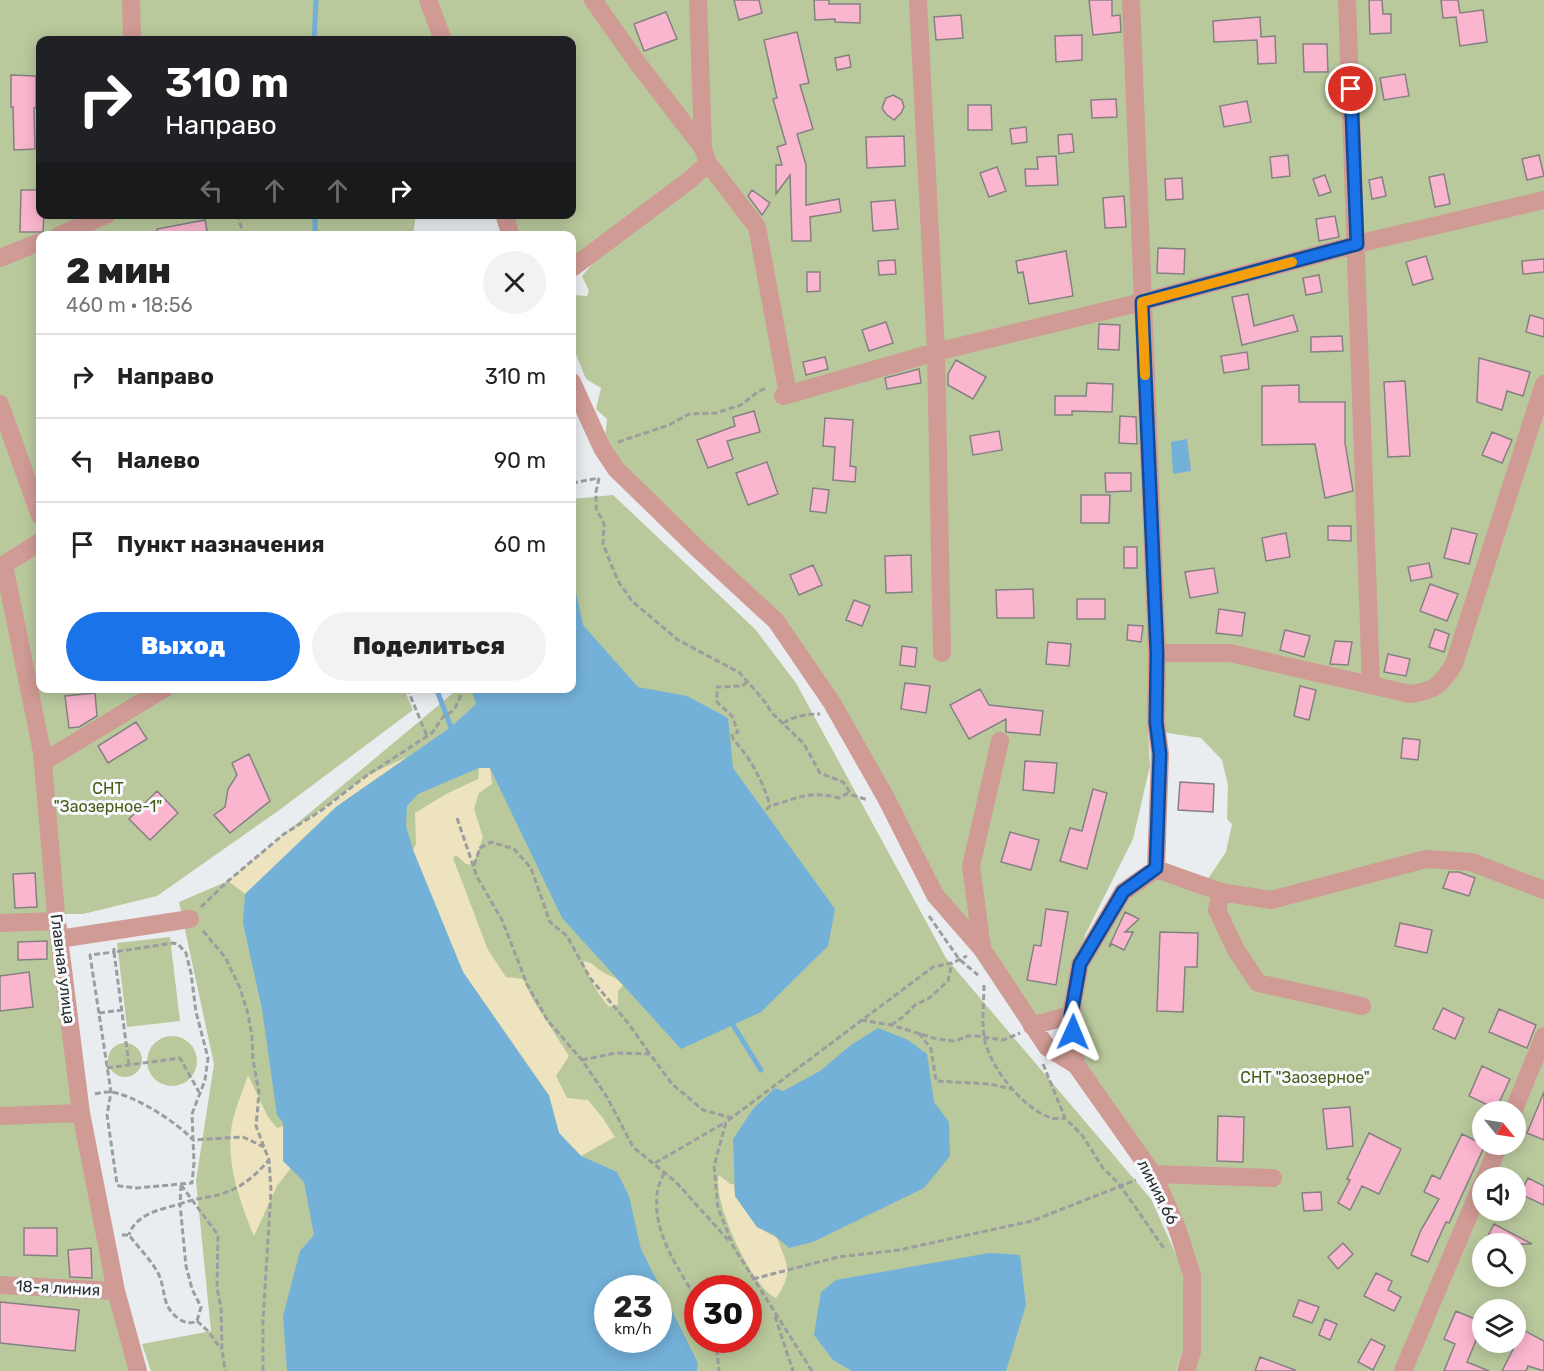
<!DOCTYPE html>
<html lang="ru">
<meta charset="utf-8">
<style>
:root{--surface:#fff;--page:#f2f2f2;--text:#222;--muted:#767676;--line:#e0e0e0;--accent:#1a73e8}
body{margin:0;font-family:Rubik,sans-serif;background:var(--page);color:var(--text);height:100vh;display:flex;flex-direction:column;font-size:22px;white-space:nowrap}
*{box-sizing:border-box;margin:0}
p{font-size:20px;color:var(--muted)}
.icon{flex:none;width:33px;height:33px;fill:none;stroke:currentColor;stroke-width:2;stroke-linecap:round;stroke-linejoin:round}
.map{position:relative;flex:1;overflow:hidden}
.panel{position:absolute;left:36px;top:231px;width:540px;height:462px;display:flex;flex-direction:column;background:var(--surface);border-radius:12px;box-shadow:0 3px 15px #0003}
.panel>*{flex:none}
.banner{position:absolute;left:36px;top:36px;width:540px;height:183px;border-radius:12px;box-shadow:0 3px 15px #0003;background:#202124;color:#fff;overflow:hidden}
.needle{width:39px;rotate:120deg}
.controls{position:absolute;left:1472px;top:1101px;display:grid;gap:12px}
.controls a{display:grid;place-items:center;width:54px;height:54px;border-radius:50%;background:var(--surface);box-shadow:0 3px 15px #0003;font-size:30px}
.speed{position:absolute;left:594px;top:1275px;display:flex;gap:12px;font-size:30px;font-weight:700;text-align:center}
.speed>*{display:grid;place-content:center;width:78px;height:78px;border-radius:50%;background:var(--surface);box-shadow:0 3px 15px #0003;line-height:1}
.speed small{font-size:15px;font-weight:400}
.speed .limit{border:9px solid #d22;background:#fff;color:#111}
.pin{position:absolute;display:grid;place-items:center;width:51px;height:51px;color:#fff;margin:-26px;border:3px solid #fff;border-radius:50%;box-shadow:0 2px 6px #0007}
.me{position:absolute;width:66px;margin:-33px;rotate:1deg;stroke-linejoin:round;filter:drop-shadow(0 0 4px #0008)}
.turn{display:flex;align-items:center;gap:21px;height:126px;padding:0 30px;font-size:27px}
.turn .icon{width:78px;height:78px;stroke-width:2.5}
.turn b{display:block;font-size:42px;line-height:51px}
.lanes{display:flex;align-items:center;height:57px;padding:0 30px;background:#0003;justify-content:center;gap:30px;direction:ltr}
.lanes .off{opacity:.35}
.round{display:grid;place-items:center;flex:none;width:63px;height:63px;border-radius:32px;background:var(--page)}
.summary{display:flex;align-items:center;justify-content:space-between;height:102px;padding:0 30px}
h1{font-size:36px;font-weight:800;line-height:45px}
.action{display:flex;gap:12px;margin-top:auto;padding:12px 30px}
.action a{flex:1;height:69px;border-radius:36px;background:var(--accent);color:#fff;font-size:24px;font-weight:800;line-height:69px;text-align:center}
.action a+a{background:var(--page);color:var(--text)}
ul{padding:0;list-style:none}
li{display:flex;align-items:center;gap:18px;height:84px;padding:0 30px;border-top:2px solid var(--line)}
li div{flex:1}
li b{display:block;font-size:22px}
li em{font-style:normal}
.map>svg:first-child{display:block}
</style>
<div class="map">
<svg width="1544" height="1371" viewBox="0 0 1544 1371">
<rect width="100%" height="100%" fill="#eaedf0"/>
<path fill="#b9c99c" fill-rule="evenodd" d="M0 0H430L443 40H40V214L416 215 413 235 40 236V688L404 689 413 710 278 811 157 896 83 914H56L77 1091 138 1371H0Z
M437 0H1544V1371H1186L1192 1351 1177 1228 1076 1065 1080 964 1123 892 1156 869 1203 886 1226 852 1232 824 1227 819 1228 785 1222 760 1201 738 1148 730 1150 766 1133 839 1085 935 1068 1016 1029 1023 954 919 776 621 621 475 605 439 607 419 596 409 601 388 586 379 575 352 572 351V295L587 296 589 291 582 276 599 256 572 257V236L521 235 512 215 572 214V40H450ZM1482 1112H1515V1144H1482ZM1482 1178H1515V1210H1482ZM1482 1244H1515V1276H1482ZM1482 1310H1515V1342H1482Z
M613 495 755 629 796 683 946 958 1151 1199 1182 1268 1187 1338 1176 1371H151L142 1344 211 1331 196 1181 214 1064 179 902 228 881 458 689 572 688V499ZM608 1288H658V1340H608ZM698 1288H748V1340H698Z
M170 937 180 1021 127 1027 117 943Z
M147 1061a25 25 0 1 1 50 0a25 25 0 1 1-50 0Z
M108 1060a17 17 0 1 1 34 0a17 17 0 1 1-34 0Z"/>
<path fill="#ede3be" d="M407 757 336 807 245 894 228 881 284 834 322 809 366 776Z
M479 768H490L492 784 479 793 474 809 483 837 473 865 466 864 456 855 453 858 488 950 506 977 523 979 533 1000 569 1056 556 1076 567 1098 588 1100 602 1117 615 1137 581 1156 559 1133 549 1095 463 972 413 850 416 844 415 813 446 794 478 779Z
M583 961C596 964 592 965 601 971 611 978 613 974 623 985L618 991V1005L609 1007C597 993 589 979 583 961Z
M248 1075 268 1117 277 1128 283 1126V1161L291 1168 277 1186 254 1236C239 1200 224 1158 233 1119 237 1104 243 1090 248 1075Z
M719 1175 730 1184H734L735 1196 757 1227 777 1238C787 1264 794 1272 776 1298 753 1290 711 1199 719 1175Z"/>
<path fill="#74b1d9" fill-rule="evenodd" d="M1187 439 1191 471 1173 474 1171 442Z
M572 574 583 625 638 687 687 696 728 718 733 768 835 909 828 946 761 1012 681 1049 562 918 490 768H479L418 794 407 806 406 826 413 850 463 972 549 1096 559 1133 581 1156 617 1172 629 1196 641 1249 698 1363 697 1371H287L283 1316 300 1251 314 1235 304 1182 283 1161V1123L277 1115 262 1009 243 923 245 894 336 807 451 727 476 704 471 689 572 688ZM608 1288H658V1340H608Z
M878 1028 908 1040 927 1054 934 1102 949 1122 950 1156 924 1188 813 1242 789 1248 774 1235 757 1227 735 1196 733 1139 753 1109 775 1088 783 1091 820 1071 851 1045Z
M989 1253 1020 1255 1026 1305 1006 1371H852L833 1360 814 1335 821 1292 836 1280Z"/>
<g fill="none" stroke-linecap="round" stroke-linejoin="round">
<path stroke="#74b1d9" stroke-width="5" d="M314 40 316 0
M315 214V236
M436 688 451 727
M733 1025 761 1070"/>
</g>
<path fill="#fbb6cf" stroke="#858183" stroke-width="1.5" d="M734 0H759L762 13 739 20Z
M814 0H829V4H860V23L835 22V19L815 20Z
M1089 0H1112V16L1120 15 1121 32 1093 35Z
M1369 0H1382L1383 14H1391V33L1370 34Z
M1441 0H1458L1460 13 1483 10 1487 42 1460 46 1456 17 1443 18Z
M666 12 677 39 644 51 634 24Z
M961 15 963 38 936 40 934 17Z
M1260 17 1261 37 1275 36 1276 63 1258 64 1257 40 1214 42 1213 21Z
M797 32 809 83 800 85 813 129 797 134 806 165V205L839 199 841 212 810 217 811 241H792L790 175 776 194V165H782L777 147 786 144 773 99 777 98 764 40Z
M1082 35V60L1056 62 1055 36Z
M1303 44H1327L1328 72H1304Z
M849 55 851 67 837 70 835 58Z
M1405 74 1409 96 1384 100 1380 78Z
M11 75 36 76V108H34L35 149 14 150 13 107H11Z
M893 95 902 100 904 107 901 113 894 120 886 114 882 108 886 98Z
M1116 99 1117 117 1092 118 1091 100Z
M1247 101 1251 122 1224 127 1220 106Z
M968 105H991L992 130H968Z
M1026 127 1027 142 1012 144 1010 129Z
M1072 134 1074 152 1059 154 1058 135Z
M904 136 905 166 867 168 866 137Z
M1288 155 1290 176 1272 178 1270 157Z
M1539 155 1544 176 1527 180 1522 159Z
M1056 156 1058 185 1026 186 1025 169H1038L1037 157Z
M997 167 1006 191 989 197 980 173Z
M1444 174 1450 204 1435 207 1429 177Z
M1325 175 1331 192 1319 196 1313 179Z
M1382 177 1386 196 1372 199 1369 180Z
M1182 178 1183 199 1166 200 1165 179Z
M21 190H40V214H44L43 232H20Z
M752 190 770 203 762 215 748 196Z
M1124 196 1126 227 1105 228 1103 198Z
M895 200 898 229 873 231 871 202Z
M1335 216 1339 237 1319 241 1316 219Z
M205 220 208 236H158L157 229Z
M1158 248 1185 249 1184 274 1157 273Z
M1066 251 1073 296 1029 304 1023 272 1018 273 1016 261Z
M1426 256 1433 279 1413 285 1406 262Z
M1544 259V272L1523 274 1522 261Z
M895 260 896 274 879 275 878 261Z
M807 272H820V291L807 292Z
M1319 275 1322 292 1306 295 1303 278Z
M1248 294 1254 326 1293 315 1298 331 1242 345 1232 297Z
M1530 315 1544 319V337L1526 332Z
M886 322 893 343 869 351 862 330Z
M1099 324 1120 325 1119 350 1098 349Z
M1342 336 1343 351 1311 352V337Z
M1247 352 1249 369 1224 373 1221 356Z
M825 357 828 369 806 375 803 362Z
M1479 358 1530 372 1523 396 1507 391 1502 410 1477 402Z
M956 360 986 377 973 399 948 385V374Z
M919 369 921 383 887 389 885 378Z
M1405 381 1410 456 1388 457 1384 382Z
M1087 383 1113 384 1112 412 1072 411V415H1055V396H1086Z
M1299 385V402H1345V443L1353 491 1325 498 1315 444 1262 445V386Z
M754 411 760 432 727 441 733 459 708 468 697 440 735 426 733 417Z
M1120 416 1136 417 1137 444 1119 443Z
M825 418 853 420 850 466 856 467 855 482 833 480 835 447 823 446Z
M999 431 1002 450 973 455 970 436Z
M1492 432 1512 440 1502 463 1482 455Z
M767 462 778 494 748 505 736 473Z
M1105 473H1131V491L1106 492Z
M813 488 829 490 826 513 810 511Z
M1081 495H1110L1109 523H1081Z
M1328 526H1351V541L1328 540Z
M1452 528 1477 534 1469 564 1444 558Z
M1286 533 1290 557 1266 561 1262 538Z
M1124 547H1137V568H1124Z
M911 555 912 592 886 593 885 556Z
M1429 563 1432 577 1411 581 1408 567Z
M813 565 822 585 799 595 790 575Z
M1214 568 1218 593 1190 598 1185 572Z
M1430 584 1458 594 1447 621 1420 611Z
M1033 589 1034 618H997L996 590Z
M1077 599H1105V619H1077Z
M854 600 870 606 862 626 846 620Z
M1219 609 1245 613 1242 636 1216 633Z
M1128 625 1143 626 1141 642 1127 640Z
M1435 629 1449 634 1444 652 1429 647Z
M1285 630 1310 636 1304 657 1280 650Z
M1335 641 1352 642 1348 665 1330 664Z
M1048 642 1071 644 1069 666 1046 664Z
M902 646 917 648 915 667 900 665Z
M1388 654 1410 659 1406 676 1384 672Z
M905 683 930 686 926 713 901 709Z
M1300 686 1316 690 1309 720 1294 716Z
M980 689 989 705 1043 711 1040 735 1006 732V719L969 739 950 705Z
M95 693 97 716 79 727 69 728 65 696Z
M136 722 147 739 108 763 98 746Z
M1403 738 1420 740 1418 760 1401 758Z
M249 754 270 801 230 833 214 815 225 807 228 789 237 775 232 763Z
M1025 761 1057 763 1054 793 1023 790Z
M1180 782 1214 784 1213 812 1178 810Z
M1093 789 1107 793 1087 869 1060 861 1070 828 1082 831Z
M157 791 178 813 150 840 129 819Z
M1010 832 1039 840 1031 870 1001 862Z
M1449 872H1459L1475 878 1469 896 1443 888Z
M35 873 37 907 15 908 13 874Z
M1046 909 1068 912 1056 985 1027 980 1034 945 1041 946Z
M1125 912 1139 919 1125 932H1133L1124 950 1112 944 1109 947Z
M1400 923 1432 930 1427 953 1395 946Z
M1160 932 1198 933 1197 967H1185L1183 1012 1157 1011Z
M47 941V959L18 960V942Z
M29 972 33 1007 0 1011V976Z
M1443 1008 1464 1018 1455 1039 1433 1029Z
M1499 1009 1536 1025 1527 1048 1489 1032Z
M1482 1066 1510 1079 1496 1109 1469 1096Z
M1544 1092V1140L1527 1133Z
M1350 1107 1353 1146 1327 1149 1323 1109Z
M1218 1116 1244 1117 1243 1162 1217 1161Z
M1369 1133 1401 1149 1379 1194 1362 1186 1350 1210 1338 1203 1350 1180 1347 1179Z
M1462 1134 1485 1145 1449 1223 1446 1222 1428 1262 1411 1255 1421 1230 1439 1199 1424 1192 1432 1175 1440 1179Z
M1528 1178 1544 1186V1205L1520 1194Z
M1321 1192 1322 1210 1304 1211 1302 1193Z
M1494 1224 1532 1244H1484Z
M24 1228H57V1256L24 1255Z
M1343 1243 1353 1254 1338 1269 1328 1257Z
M91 1248 92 1278 70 1277 68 1250Z
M1376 1273 1392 1281 1388 1290 1401 1297 1394 1311 1364 1296Z
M1299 1300 1319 1307 1312 1323 1293 1316Z
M0 1302 79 1310 75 1351 0 1343Z
M1456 1311 1482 1322V1326L1467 1362 1489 1371H1444L1455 1344 1444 1339Z
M1325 1319 1337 1324 1330 1340 1319 1335Z
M1523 1330 1544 1341V1371L1528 1366 1526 1371H1502Z
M1371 1339 1385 1346 1373 1370 1358 1362Z
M1260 1357 1295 1370 1294 1371H1255Z"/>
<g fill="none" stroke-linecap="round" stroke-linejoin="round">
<path stroke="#9b9d9f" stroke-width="3" stroke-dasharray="6 3" stroke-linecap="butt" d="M237 214 244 236
M618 442 669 425 689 414 716 413 741 405 759 391 767 388
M599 478 596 492V508L604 524 603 544 618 581 632 601 678 640 740 673 765 702 772 713 804 744 820 773 843 782 852 795 868 800
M572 483 599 478
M747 682 742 686 717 687V702L732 716 738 732 732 735 733 739C751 759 763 781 770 806
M407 688 427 736
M783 723C795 716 806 714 820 714
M766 810 770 806C800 798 807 790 839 798L850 792
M457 818 477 877 502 920 527 984 548 1021 582 1060 607 1097 633 1147 675 1181 730 1242
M474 865 480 848 491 842 514 849 531 868 550 922 567 936 590 978 628 1023 650 1054
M201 907 228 881 284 834 322 810 366 776 432 733 443 717 454 710 463 691 461 688
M929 916 959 959 978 975
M203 931 225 957 240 988 248 1014 252 1037 253 1060 259 1093 256 1126 269 1160 271 1191 263 1321V1371
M114 948V952L90 955 111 1092 107 1115 117 1184 119 1186 137 1188 192 1183 194 1163 192 1114 205 1080 208 1058 196 1012 191 973 186 953 178 944 173 943 114 952 129 1065
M984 985C984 1004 981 1022 985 1041 992 1070 1023 1108 1051 1118 1055 1119 1061 1118 1065 1118
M99 1013 122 1010
M861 1020 891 1025 937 1039 955 1041 968 1036H977L1003 1040 1020 1033
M891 1025 903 1017 916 1004 928 999 948 981 952 963
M919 1033 931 1049 936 1081 990 1084 1011 1089
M582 1060 616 1053 650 1054 672 1084 703 1110 732 1118
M1043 1064 1065 1118 1082 1135 1103 1168 1120 1185 1165 1250
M107 1068 180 1058 199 1092
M95 1094C99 1093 104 1092 109 1092 132 1093 178 1123 193 1140L243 1137 264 1147
M655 1163 726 1122
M664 1173C661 1180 657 1188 657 1196 653 1233 679 1270 698 1301
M181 1185 218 1235 217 1288 221 1308 222 1349 225 1371
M181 1185 180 1204C193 1199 205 1198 218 1195 240 1189 254 1177 269 1160
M122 1235H129C138 1247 151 1260 158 1273 167 1291 160 1305 179 1319 185 1323 191 1324 197 1321L201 1307 192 1289 186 1266 180 1204C162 1209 135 1214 129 1235
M753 1279 838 1257 899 1250 1032 1221 1136 1180
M775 1316 793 1371
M197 1321 208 1331 221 1349
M716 1340 719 1371
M812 1371 733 1246 718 1208 714 1166 726 1122 933 967 952 963 967 956"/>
<path stroke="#d09a95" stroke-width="18" d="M131 0 132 40
M428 0 443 40
M593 0 639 65 703 148 708 163 757 227 788 394
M698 0 703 148
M918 0 936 352 942 653
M1131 0 1157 653 1156 722 1160 754 1156 869
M1347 0 1371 685
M504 214 511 236
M58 236 108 214
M0 258 40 242
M572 268 691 179 708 163
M572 382 602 448 616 469 700 551 776 621 832 703 886 798 935 895 982 949 1047 1047 1076 1065 1153 1174 1177 1228 1192 1275V1351L1186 1371
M783 396 936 352 1142 302 1357 244 1544 200
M0 404 40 516
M4 565 42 752 56 914 81 1113 116 1291 138 1371
M0 567 40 542
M1157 653H1230L1410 694C1435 691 1441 685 1454 664L1544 384
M43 762 165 688
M1156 869 1221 892 1271 900 1426 859 1471 862 1544 890
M1221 892 1217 910 1236 950 1258 983 1362 1006
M0 923 56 921
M59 939 190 919
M982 948 971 866 1000 741
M1032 1026 1071 1015
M1076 1065 1071 1015 1080 964 1123 892 1156 869
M1513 1112 1544 1036
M0 1116 81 1113
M1153 1174 1273 1178
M1485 1178 1499 1144
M0 1285 116 1291
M1403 1371 1482 1184"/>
</g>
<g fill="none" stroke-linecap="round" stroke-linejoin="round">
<g stroke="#114b97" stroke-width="15">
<path id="route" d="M1073 1032 1071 1015 1080 964 1123 892 1156 868 1160 754 1156 722 1157 653 1142 302 1357 244 1351 89"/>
</g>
<use href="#route" stroke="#1a73e8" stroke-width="10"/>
<path stroke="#f59e0b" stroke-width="10" d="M1145 375 1142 302 1292 262"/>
</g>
<g text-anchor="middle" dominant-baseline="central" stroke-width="6" stroke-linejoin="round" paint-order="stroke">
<g font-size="16" fill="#495b18" stroke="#f7fafd">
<text x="108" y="788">СНТ<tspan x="108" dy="18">"Заозерное-1"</tspan></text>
<text x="1305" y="1077">СНТ "Заозерное"</text>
</g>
<g font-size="16" fill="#2b2c2d" stroke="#f7fafd">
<text transform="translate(63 969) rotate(83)">Главная улица</text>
<text transform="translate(1158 1192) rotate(63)">линия 66</text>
<text transform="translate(58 1288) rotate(3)">18-я линия</text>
</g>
</g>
</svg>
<div class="controls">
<a><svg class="needle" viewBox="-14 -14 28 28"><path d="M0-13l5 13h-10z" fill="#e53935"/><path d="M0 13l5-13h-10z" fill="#767676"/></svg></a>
<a><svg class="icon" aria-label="sound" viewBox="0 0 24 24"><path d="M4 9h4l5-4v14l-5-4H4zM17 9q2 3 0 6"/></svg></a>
<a><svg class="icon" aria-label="search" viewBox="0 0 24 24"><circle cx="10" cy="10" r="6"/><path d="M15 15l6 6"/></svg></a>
<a><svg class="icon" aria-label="layers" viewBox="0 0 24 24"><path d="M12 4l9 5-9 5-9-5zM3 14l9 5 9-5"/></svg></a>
</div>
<div class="speed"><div>23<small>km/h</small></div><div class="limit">30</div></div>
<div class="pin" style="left:1351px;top:89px;background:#d93025"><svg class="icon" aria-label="arrive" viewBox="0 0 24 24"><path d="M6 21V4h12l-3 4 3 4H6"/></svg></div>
<svg class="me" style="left:1073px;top:1032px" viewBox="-20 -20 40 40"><path d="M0-17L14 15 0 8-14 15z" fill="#1a73e8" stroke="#fff" stroke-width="4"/></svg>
<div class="banner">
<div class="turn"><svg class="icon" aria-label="right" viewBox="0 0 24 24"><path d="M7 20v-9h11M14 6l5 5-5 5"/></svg><div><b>310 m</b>Направо</div></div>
<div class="lanes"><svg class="icon off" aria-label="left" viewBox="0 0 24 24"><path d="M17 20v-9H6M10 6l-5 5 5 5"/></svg><svg class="icon off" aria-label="ahead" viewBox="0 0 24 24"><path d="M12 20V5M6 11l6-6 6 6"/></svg><svg class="icon off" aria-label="ahead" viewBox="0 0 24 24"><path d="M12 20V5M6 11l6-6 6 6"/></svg><svg class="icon" aria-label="right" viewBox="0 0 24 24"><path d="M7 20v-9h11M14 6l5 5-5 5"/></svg></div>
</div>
<section class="panel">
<div class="summary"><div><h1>2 мин</h1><p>460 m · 18:56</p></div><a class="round"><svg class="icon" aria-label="close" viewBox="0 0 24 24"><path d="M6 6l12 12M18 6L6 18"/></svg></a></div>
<ul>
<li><svg class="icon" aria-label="right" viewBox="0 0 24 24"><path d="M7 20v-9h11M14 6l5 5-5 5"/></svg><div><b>Направо</b></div><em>310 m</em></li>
<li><svg class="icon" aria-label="left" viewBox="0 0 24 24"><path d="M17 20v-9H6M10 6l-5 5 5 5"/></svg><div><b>Налево</b></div><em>90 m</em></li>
<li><svg class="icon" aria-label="arrive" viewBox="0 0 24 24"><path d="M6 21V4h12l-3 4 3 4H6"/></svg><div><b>Пункт назначения</b></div><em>60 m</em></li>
</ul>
<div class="action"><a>Выход</a><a>Поделиться</a></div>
</section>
</div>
